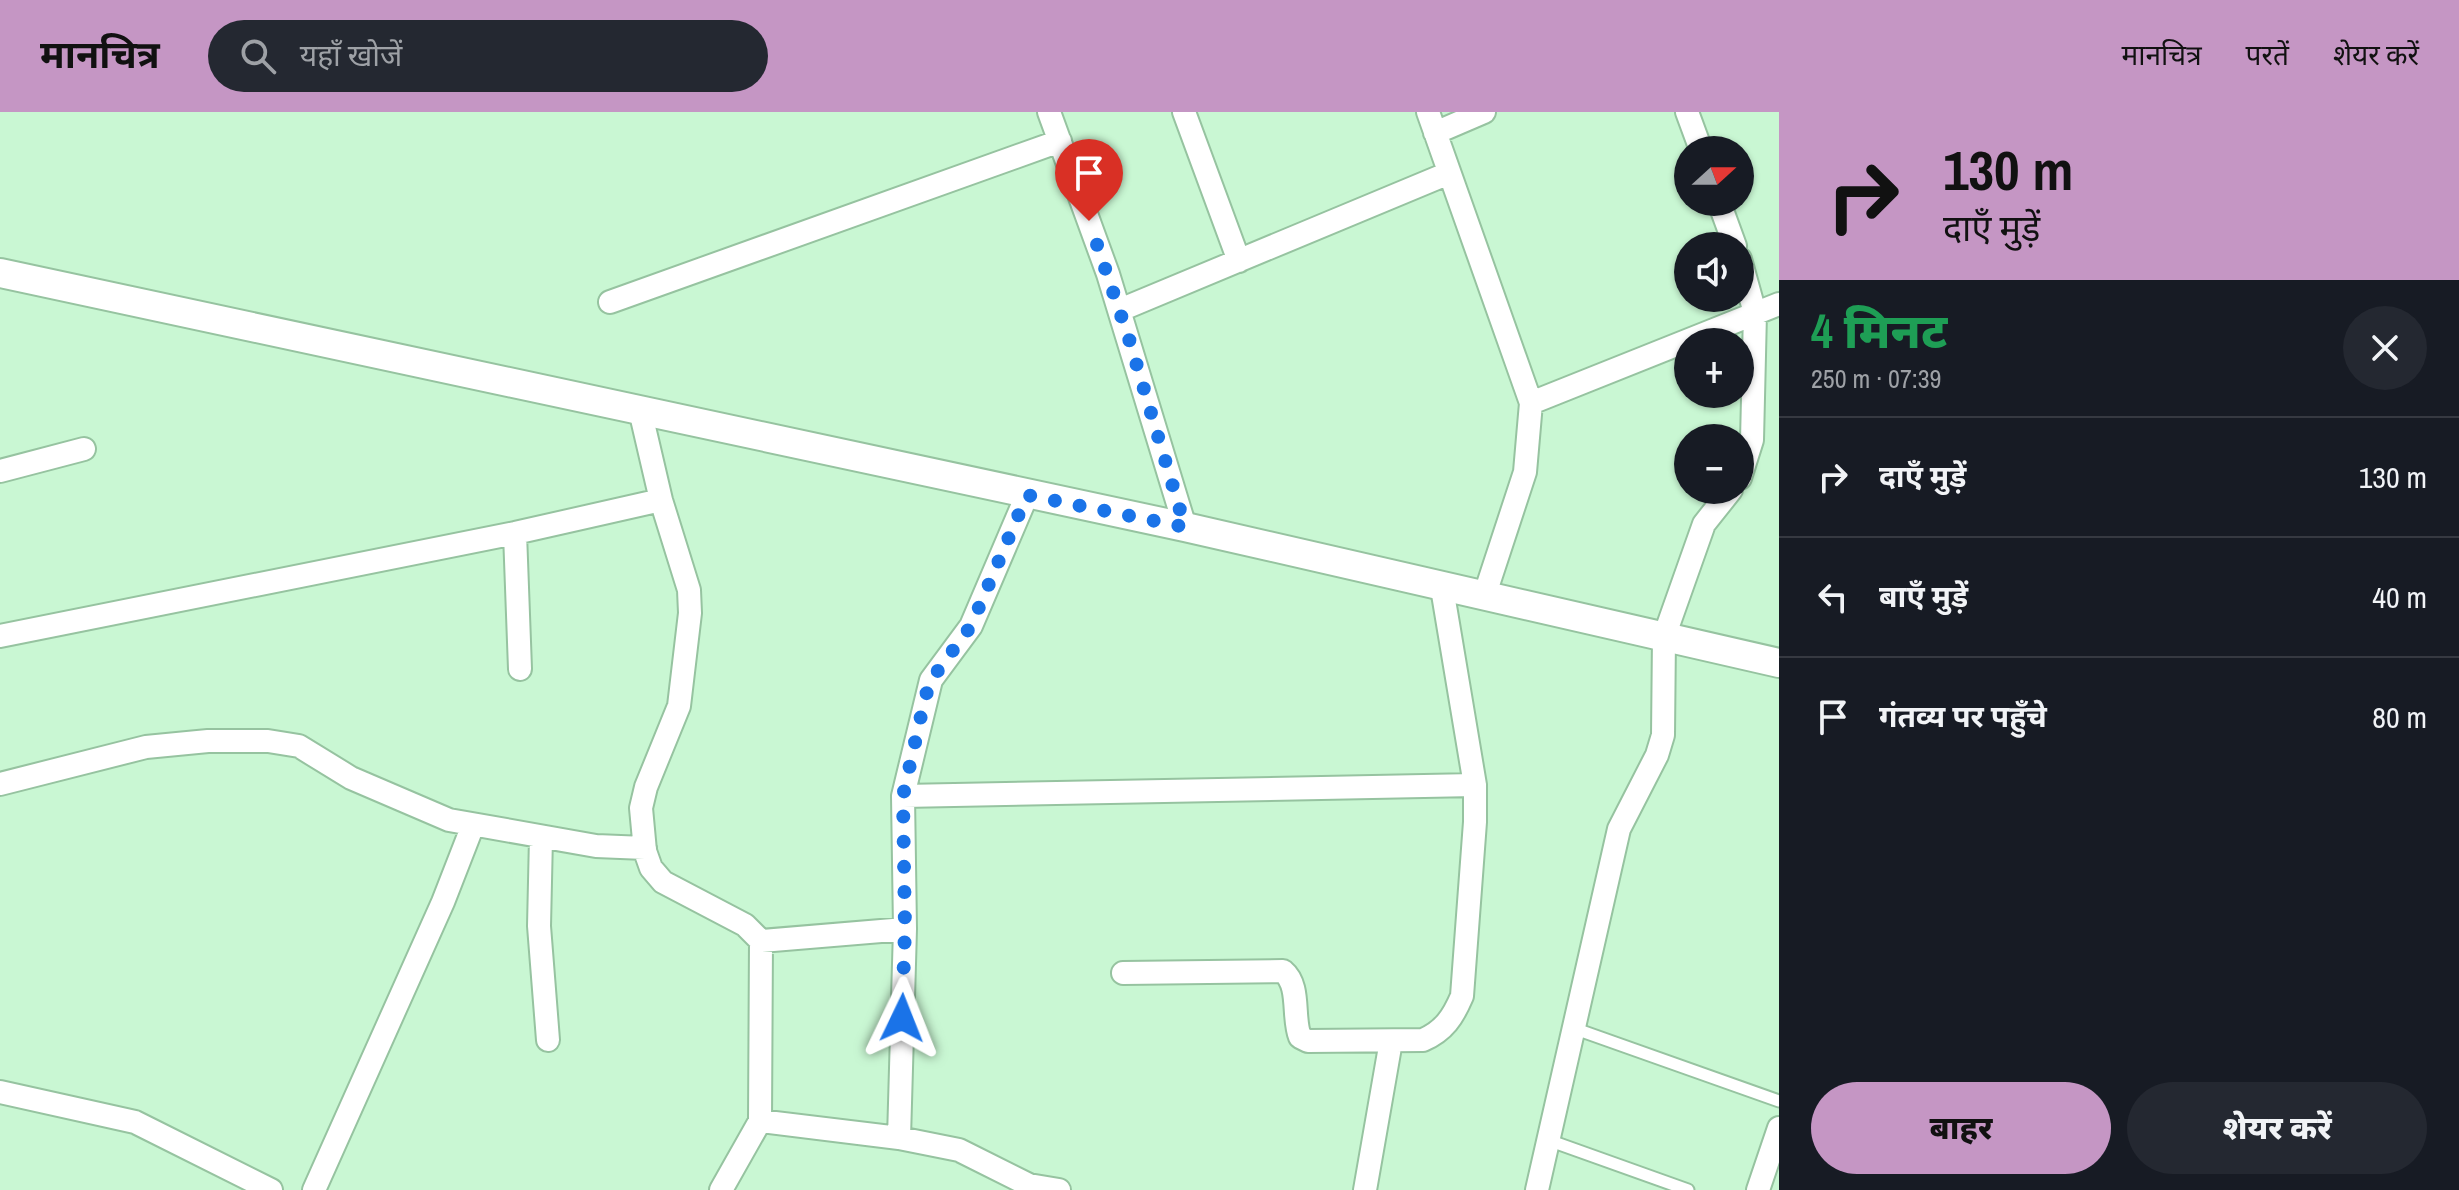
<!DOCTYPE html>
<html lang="hi">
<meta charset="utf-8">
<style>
:root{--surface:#171b24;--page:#242831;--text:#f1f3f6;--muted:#9ea1a6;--line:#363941;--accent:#c596c4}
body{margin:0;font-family:"Archivo Narrow","Noto Sans Devanagari",sans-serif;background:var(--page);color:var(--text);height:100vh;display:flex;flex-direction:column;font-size:30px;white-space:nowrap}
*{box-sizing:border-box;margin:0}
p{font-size:26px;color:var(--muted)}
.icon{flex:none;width:44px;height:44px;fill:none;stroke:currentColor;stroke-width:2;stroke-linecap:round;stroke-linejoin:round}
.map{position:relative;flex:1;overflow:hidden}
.side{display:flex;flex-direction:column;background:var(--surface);width:680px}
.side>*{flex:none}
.hud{background:#c596c4;color:#111;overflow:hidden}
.needle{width:52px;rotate:69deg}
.buttons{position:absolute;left:1674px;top:24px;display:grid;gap:16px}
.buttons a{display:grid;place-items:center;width:80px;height:80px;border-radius:50%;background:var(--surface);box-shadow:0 2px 6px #0004;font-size:40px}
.pin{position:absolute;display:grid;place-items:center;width:68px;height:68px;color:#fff;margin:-82px -34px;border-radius:50% 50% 50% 0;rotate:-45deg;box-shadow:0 0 8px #0007}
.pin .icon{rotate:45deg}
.me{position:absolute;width:88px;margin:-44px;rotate:2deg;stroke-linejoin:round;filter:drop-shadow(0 0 6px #0008)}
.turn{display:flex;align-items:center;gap:28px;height:168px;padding:0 32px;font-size:36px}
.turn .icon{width:104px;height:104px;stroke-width:2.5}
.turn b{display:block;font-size:56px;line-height:68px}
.round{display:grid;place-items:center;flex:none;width:84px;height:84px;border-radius:42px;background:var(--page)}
.summary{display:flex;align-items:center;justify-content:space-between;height:136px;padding:0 32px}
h1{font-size:48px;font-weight:800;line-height:60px;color:#1e9e55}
.button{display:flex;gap:16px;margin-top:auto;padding:16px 32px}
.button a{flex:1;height:92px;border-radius:48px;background:var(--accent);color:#111;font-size:32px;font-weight:800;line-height:92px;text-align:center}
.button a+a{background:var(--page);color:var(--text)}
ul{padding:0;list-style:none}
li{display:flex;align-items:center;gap:24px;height:120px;padding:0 32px;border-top:2px solid var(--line)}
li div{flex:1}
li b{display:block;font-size:30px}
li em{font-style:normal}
header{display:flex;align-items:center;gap:48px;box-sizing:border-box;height:112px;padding:0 40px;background:var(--accent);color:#111}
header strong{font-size:38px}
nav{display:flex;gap:44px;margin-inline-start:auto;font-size:28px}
.search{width:560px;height:72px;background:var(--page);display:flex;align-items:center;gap:20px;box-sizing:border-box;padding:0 28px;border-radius:44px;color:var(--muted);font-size:30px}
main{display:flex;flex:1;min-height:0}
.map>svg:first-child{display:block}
</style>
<header>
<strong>मानचित्र</strong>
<div class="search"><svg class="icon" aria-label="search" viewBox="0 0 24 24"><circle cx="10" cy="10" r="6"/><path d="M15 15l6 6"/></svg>यहाँ खोजें</div>
<nav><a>मानचित्र</a><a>परतें</a><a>शेयर करें</a></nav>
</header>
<main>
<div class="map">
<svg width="1779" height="1078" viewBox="0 0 1779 1078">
<rect width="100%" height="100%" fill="#c9f7d3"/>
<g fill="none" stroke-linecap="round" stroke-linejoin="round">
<g stroke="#96c3a0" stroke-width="15">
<path id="service" d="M1573 916 1779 989
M1548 1028 1688 1078"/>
</g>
<g stroke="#96c3a0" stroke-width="26">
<path id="minor" d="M1049 0 1108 162 1185 415
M1184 0 1239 149
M1428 0 1531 291 1525 360 1484 485
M1687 0 1701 38
M1435 21 1484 0
M1719 90 1735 134
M1740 147 1755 201 1752 328 1740 366
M610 190 1060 29
M1120 198 1449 61
M1531 291 1779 192
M640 298 661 388 689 478 690 501 679 594 646 675 641 696 645 739 651 756 663 770 745 813 761 829 760 1009 721 1078
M0 359 84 337
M515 421 520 557
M0 524 515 421 661 388
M0 672 146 635 208 629H268L299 634 351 666 449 708 596 734 645 736
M903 684 1475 673
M541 725 539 814 548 928
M761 829 905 817
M1123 861 1283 859C1301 874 1292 905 1300 925L1308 929 1423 928C1444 919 1453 905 1462 884L1475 710V673L1442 476
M0 980 135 1010 271 1078
M760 1009 899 1026 959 1038 1029 1073 1059 1078
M899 1026 905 817 903 684 931 568 971 514 1027 383
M314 1078 443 790 473 713
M1365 1078 1391 929
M1537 1078 1619 717 1657 643 1663 623 1664 525 1704 412 1731 378
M1758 1078 1779 1016"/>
</g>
<g stroke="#96c3a0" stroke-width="32">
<path id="tertiary" d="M0 161 1185 415 1779 551"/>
</g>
<use href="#service" stroke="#fff" stroke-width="11"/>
<use href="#minor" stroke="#fff" stroke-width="22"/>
<use href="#tertiary" stroke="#fff" stroke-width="28"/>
</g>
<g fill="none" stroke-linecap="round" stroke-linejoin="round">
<path stroke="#1a73e8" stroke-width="14" stroke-dasharray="0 25.2" d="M902 906 905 817 903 684 925 586 931 568 971 514 1027 383 1185 415 1129 227 1089 109"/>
</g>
</svg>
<div class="buttons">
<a><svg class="needle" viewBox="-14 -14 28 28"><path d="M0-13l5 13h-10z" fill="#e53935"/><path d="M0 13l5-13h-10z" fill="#9ea1a6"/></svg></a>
<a><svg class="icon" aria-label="sound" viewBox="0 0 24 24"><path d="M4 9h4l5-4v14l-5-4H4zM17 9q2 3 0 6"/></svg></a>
<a>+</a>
<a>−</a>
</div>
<div class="pin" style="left:1089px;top:109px;background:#d93025"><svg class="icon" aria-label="arrive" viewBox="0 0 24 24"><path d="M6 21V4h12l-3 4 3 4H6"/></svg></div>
<svg class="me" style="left:902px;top:906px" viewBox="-20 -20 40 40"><path d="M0-17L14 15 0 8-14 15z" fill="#1a73e8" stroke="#fff" stroke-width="4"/></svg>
</div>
<section class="side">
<div class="hud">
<div class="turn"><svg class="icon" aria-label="right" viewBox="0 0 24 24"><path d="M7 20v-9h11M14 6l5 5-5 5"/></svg><div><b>130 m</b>दाएँ मुड़ें</div></div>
</div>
<div class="summary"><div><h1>4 मिनट</h1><p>250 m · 07:39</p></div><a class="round"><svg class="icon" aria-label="close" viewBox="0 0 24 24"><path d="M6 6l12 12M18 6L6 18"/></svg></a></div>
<ul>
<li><svg class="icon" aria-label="right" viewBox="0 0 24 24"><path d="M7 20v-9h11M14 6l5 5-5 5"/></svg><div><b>दाएँ मुड़ें</b></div><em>130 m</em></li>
<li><svg class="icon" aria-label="left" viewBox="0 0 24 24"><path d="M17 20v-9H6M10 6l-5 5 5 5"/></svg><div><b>बाएँ मुड़ें</b></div><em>40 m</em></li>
<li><svg class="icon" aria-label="arrive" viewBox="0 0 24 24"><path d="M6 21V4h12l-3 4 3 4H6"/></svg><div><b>गंतव्य पर पहुँचे</b></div><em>80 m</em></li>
</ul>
<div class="button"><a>बाहर</a><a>शेयर करें</a></div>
</section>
</main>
